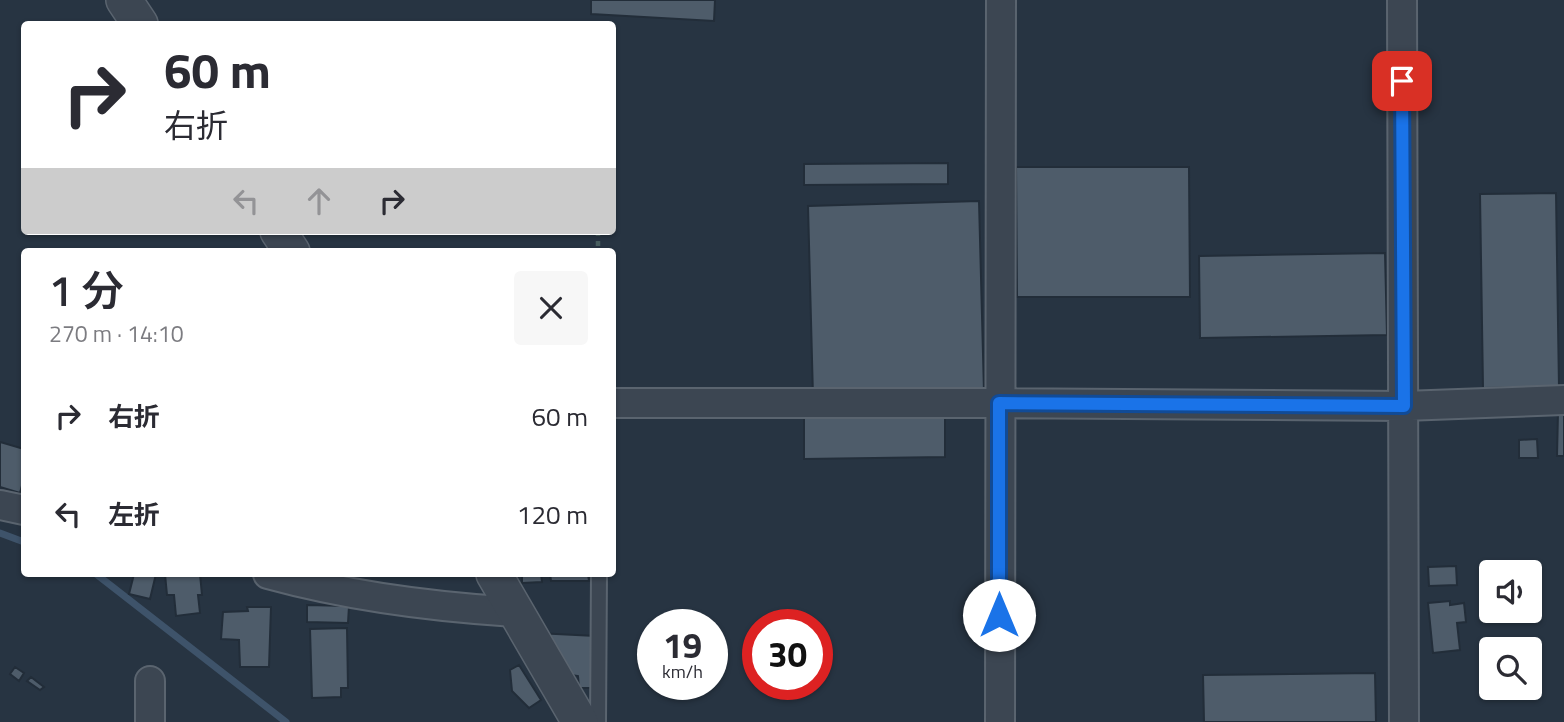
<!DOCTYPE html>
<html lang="ja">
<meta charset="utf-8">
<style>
:root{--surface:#fff;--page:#f7f7f7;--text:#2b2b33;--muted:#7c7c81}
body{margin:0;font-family:"Titillium Web","Noto Sans JP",sans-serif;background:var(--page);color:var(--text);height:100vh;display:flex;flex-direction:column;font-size:26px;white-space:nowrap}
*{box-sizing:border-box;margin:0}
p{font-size:23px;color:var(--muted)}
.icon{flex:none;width:38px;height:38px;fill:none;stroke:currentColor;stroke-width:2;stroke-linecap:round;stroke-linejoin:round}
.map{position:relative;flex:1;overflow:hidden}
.drawer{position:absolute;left:21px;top:248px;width:595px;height:329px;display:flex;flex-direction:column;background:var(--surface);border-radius:7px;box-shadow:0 2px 5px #0004}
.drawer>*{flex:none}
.top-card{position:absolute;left:21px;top:21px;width:595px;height:214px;border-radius:7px;box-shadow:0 2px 5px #0004;background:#fff;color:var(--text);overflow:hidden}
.tools{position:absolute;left:1479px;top:560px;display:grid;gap:14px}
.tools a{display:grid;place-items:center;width:63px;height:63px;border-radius:7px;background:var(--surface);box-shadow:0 2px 5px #0004;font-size:35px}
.speed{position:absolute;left:637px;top:609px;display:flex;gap:14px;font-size:35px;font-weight:700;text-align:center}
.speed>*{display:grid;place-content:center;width:91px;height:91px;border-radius:50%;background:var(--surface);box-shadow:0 2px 5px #0004;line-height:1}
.speed small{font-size:18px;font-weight:400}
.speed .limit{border:10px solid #d22;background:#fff;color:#111}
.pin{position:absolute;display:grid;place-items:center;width:60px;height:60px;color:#fff;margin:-30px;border-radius:14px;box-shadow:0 4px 10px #0006}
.me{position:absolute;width:77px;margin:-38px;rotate:0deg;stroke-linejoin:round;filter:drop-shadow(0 0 5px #0008)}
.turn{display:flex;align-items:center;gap:24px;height:147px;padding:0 28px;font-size:32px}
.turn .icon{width:91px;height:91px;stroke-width:2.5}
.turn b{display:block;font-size:49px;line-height:60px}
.lanes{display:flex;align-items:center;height:66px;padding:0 28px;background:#0003;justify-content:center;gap:35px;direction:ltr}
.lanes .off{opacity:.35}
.round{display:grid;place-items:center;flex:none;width:74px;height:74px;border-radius:7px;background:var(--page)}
.overview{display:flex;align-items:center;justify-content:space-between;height:119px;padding:0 28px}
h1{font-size:42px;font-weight:600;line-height:52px}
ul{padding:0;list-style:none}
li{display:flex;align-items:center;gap:21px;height:98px;padding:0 28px}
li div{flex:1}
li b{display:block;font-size:26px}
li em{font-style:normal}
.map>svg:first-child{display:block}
</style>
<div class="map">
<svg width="1564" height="722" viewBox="0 0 1564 722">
<rect width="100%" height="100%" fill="#273442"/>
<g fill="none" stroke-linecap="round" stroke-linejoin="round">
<path stroke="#3e536a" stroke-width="7" d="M0 533 24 542
M96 574 286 722"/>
</g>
<path fill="#4e5c6a" stroke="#222d39" stroke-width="2" d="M591 0H715L714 21 591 14Z
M948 163V184L804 185V164Z
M1016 167H1189L1190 297H1017Z
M1556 193 1559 387 1483 388 1480 194Z
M979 201 984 392 813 397 808 206Z
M1385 253 1387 335 1200 338 1199 256Z
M1558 412H1564V456H1557Z
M945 416V457L804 459V418Z
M1537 439 1538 458H1519V440Z
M0 442 24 449V478L20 493 0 487Z
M1456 566 1457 585 1429 586 1428 567Z
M134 574H156L150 599 129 594Z
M165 574H200L202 595H198L200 613 176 616 174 595H167Z
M522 574H541L542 582 522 583Z
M550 574H588L589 581H551Z
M1450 601V605L1464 603 1466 622 1457 623 1460 650 1433 653 1428 603Z
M307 605 349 606 348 623 307 622Z
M247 607H271L269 667H240L239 640 221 639 223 612 248 611Z
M347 628 348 688H341V697L312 698 310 629Z
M536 633 596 636 597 688H579L578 676 560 673Z
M519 665 541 700 529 708 512 691 510 670Z
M15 667 24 673 19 681 10 674Z
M1375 673 1376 722H1204L1203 675Z
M31 677 44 687 40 690 27 681Z"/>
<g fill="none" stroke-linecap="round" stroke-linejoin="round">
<g stroke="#5a646f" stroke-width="18">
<path id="service" d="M598 722 599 574"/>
</g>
<g stroke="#5a646f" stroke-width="32">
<path id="minor" d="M1402 0 1404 722
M612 403H999L1404 406 1564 400
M0 505 24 510
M268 574C348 596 433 607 516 612
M150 681V722
M1000 722 1001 0"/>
</g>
<g stroke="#5a646f" stroke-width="38">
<path id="tertiary" d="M124 0 140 24
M278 231 292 252
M494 574 580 722"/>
</g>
<path stroke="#485e5f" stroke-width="4.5" stroke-dasharray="5 5" stroke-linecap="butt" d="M598 231V252"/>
<use href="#service" stroke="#3c4652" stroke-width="14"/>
<use href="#minor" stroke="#3c4652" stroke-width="28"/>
<use href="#tertiary" stroke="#3c4652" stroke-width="35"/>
</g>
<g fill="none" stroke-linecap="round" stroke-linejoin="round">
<g stroke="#114b97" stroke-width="18">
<path id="route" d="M999 615V403L1404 406 1402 81"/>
</g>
<use href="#route" stroke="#1a73e8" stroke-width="12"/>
</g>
</svg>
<div class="tools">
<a><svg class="icon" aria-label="sound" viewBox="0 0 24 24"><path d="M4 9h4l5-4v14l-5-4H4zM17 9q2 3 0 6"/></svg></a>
<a><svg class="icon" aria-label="search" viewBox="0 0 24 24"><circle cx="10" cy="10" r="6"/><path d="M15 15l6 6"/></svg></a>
</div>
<div class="speed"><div>19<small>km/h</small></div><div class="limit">30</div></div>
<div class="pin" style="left:1402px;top:81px;background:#d93025"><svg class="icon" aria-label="arrive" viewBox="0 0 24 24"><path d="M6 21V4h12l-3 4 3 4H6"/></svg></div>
<svg class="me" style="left:999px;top:615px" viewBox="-20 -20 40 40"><circle r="19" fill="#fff"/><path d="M0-13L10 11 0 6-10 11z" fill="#1a73e8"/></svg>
<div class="top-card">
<div class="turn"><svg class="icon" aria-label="right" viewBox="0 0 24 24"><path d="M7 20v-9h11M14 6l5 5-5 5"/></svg><div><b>60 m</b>右折</div></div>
<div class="lanes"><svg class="icon off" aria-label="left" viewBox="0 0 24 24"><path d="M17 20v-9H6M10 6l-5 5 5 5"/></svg><svg class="icon off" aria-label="ahead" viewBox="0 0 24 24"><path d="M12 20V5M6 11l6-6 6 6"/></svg><svg class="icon" aria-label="right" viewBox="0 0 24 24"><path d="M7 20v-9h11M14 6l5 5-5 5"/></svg></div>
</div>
<section class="drawer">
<div class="overview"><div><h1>1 分</h1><p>270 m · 14:10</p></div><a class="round"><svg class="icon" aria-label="close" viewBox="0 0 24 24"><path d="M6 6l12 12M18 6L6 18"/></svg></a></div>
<ul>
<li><svg class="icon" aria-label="right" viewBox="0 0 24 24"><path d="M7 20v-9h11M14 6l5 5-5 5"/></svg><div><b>右折</b></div><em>60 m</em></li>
<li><svg class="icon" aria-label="left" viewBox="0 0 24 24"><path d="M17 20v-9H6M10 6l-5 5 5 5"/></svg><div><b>左折</b></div><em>120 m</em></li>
</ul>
</section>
</div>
